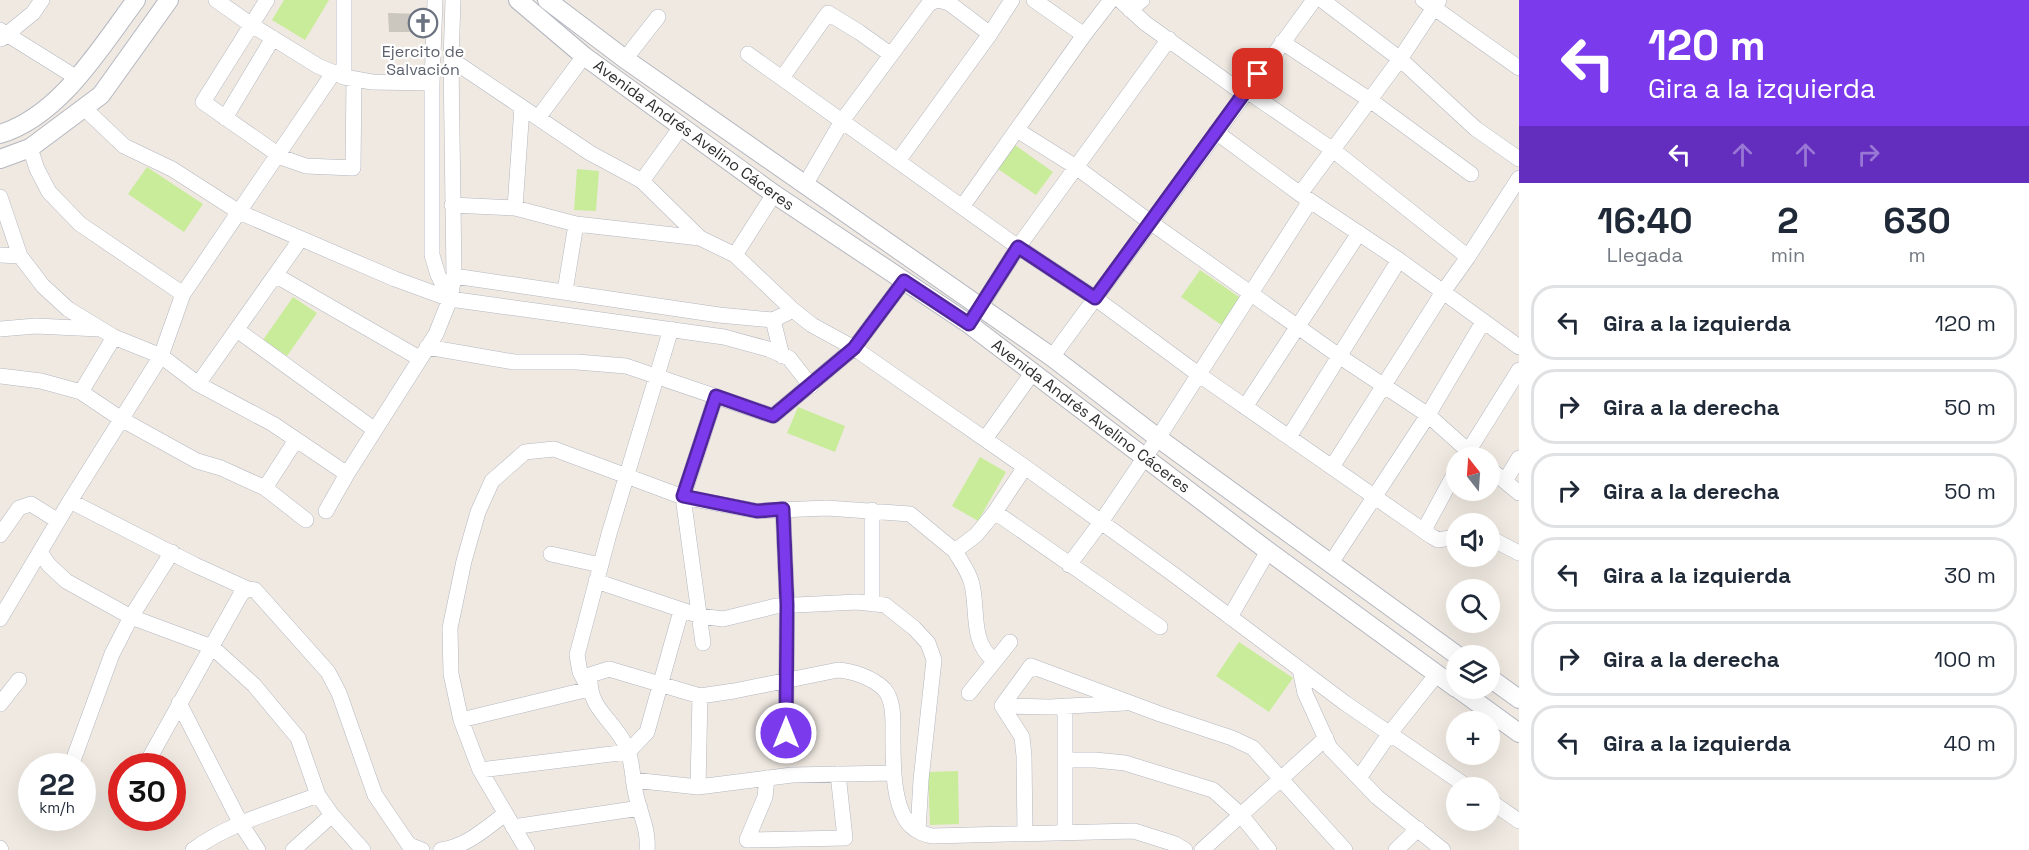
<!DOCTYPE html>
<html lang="es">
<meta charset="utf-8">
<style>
:root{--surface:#fff;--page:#f6f6f7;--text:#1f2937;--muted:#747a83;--line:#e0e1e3}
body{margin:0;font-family:"Space Grotesk",sans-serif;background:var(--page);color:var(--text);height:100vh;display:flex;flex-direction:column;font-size:22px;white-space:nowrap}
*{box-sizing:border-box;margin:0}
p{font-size:20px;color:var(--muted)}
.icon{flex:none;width:33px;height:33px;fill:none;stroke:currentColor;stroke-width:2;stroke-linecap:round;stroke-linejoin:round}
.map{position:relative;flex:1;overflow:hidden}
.drawer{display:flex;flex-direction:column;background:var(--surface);width:510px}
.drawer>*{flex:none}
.guide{background:#7c3aed;color:#fff;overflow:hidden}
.needle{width:39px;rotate:343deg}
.buttons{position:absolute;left:1446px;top:447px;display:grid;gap:12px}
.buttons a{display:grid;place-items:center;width:54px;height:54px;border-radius:50%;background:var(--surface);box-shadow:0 6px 24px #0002;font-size:30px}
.speed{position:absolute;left:18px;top:753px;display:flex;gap:12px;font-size:30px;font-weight:700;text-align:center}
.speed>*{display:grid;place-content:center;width:78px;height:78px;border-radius:50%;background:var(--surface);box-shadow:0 6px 24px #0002;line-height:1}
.speed small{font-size:15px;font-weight:400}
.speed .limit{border:9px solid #d22;background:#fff;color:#111}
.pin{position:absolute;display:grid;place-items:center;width:51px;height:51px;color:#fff;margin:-26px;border-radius:12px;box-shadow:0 3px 9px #0006}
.me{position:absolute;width:66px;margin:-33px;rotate:0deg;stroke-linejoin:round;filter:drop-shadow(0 0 4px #0008)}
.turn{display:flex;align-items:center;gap:21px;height:126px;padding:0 30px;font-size:27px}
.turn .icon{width:78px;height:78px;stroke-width:2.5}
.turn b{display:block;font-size:42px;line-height:51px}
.lanes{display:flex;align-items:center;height:57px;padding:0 30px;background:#0003;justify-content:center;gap:30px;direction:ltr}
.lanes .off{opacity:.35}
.eta{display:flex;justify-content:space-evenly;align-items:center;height:102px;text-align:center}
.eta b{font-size:36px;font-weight:800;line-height:42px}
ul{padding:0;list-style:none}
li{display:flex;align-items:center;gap:18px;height:75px;margin:0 12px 9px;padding:0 18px;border:3px solid var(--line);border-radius:24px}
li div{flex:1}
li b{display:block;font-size:22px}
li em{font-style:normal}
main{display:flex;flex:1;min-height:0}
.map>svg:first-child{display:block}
</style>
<main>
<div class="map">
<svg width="1519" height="850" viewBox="0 0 1519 850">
<rect width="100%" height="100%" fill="#efe9e1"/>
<path fill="#c9ec9a" d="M284 0H329L305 40 272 20Z
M1015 145 1053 172 1036 195 998 169Z
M147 167 203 204 184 232 128 194Z
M577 169 599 171 596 211 574 210Z
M1200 270 1242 299 1223 326 1181 297Z
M293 297 317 313 287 356 263 340Z
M798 407 845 426 835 452 787 433Z
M980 457 1006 472 978 521 952 506Z
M1239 642 1293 678 1269 712 1216 676Z
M958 771 959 824 930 825 928 772Z"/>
<path fill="#cbc7bf" d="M388 13 425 14 424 32H389Z"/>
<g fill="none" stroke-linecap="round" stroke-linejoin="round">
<g stroke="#b4b7c1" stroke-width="16">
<path id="minor" d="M216 0 250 24 318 66 344 77 372 82 432 83
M267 0 203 102 283 158 306 166 353 168 354 79
M344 0V77
M435 0 432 83V255L438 275 450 299
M939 0 949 3 990 34
M1034 0 1084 35
M1120 0 1145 23 1244 94
M1322 0 1400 59 1476 129 1519 159
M1423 0 1519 68
M1130 10 1142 0
M0 30 77 78
M1 39 33 13 42 0
M1282 42 1370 100 1471 174
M748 54 1018 247 1095 298 1198 374 1431 536 1438 540 1456 537
M625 59 658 17
M451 61 461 66 590 153 642 181 700 238 735 255 793 310 812 325 854 348 1025 467 1173 574 1345 703 1469 788
M782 78 828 13 859 32 890 54
M1247 91 1333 150 1468 257
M84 108 124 146 172 169 239 212 395 279 450 299 724 337 768 349 789 358 811 386
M225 118 273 38
M538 118 584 56
M1017 130 1076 167 1150 222 1339 356 1428 415 1476 458
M1216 132 1300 194 1399 260 1519 347
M30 148 37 169 49 192 80 224 183 294
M898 161 990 34 1012 0
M642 181 681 127
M805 185 842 121 928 5 936 0
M1300 194 1400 59 1439 0
M0 197 20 256 43 286 68 309 114 337 161 356 198 384 273 424 347 474
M452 205 515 208 576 224 700 238
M962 207 1084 35 1111 0
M515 208 522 107
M0 255 20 256
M735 255 774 194
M275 275 419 358
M454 276 719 315 773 320 793 310
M565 291 576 224
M974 317 1018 247 1169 39
M773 320 782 356
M0 329 36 326 99 329
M237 330 375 430
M427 347 514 362H577L626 366 773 416 854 348 904 281
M1052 357 1314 0
M0 376 41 381 81 392 121 419 197 461 221 468 265 488 306 520
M198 384 300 240
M81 392 114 337
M1245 407 1359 233
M1289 437 1399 260
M985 439 1033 372
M1464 458 1519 370
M1332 467 1443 292 1468 257 1519 178
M1490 469 1519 493
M1505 481 1519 458
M265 488 296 440
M70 501 195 565 248 589
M783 509 787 605 786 733
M872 510V604
M326 511 347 474 436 334 450 299 454 276 451 61 453 0
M995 512 1160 627
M1424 530 1456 471
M0 535 19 508 31 504 58 521
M1490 538 1519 553
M955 551C960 560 968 571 971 581 979 606 969 642 994 660
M40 552 49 565 66 581 131 617 212 647 254 685 298 738 318 795 332 815 363 850
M551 554 600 565
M1331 563 1428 415 1483 322
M1069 565 1101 522 1158 438 1310 201
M596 581 700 616 723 619 776 606 857 602 885 605 914 628 928 643 934 660 921 780 918 831
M1230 617 1268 551
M0 619 70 501 161 356 183 294 334 72
M703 643 683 497 716 396
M1300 669 1305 693 1330 748 1377 797 1443 850
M969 693 1010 642
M179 703 241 824 258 850
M0 704 19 680
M1002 706 1031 666 1160 714 1232 738 1253 748 1345 850
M1002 706 1022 737 1024 756 1025 834
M1002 706 1050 707 1125 703
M1065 706V833
M461 720 589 689 580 672 577 655 609 534 671 329
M1065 760H1095L1125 763 1213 790 1241 815 1269 850
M71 766 112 654 131 617 172 552
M145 766 241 594 248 589 255 590 328 672 339 693 375 795 409 845 422 850
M480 770 628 752 647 732 681 611
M767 778 765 797 747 840 845 838 838 774
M1359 778 1390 733 1437 674
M633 780 698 787 792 775 893 773
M698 787 700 696
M1490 801 1519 821
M513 827 640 808
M0 848 1 850
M193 850C229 823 276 811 318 795
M293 850 332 815
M441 850C467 846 485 829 505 814
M527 850 480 770 461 720 451 674 450 628 464 561 478 512 492 481 525 452 554 449 683 497 757 511 827 508 910 514 955 551 976 535 995 512 1025 467
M647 850C649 830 640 814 636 795 632 779 633 759 625 744 611 717 588 709 590 675L609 669 700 696 734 691 838 670C853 671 873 678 884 689 893 699 893 716 893 729 893 755 891 807 911 826 917 832 924 834 932 836L1134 831 1175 844 1185 850
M1202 850 1326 738
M1396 850 1418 829"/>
</g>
<g stroke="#b4b7c1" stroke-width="20">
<path id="tertiary" d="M518 0 584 56 774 194 969 324 1268 551 1456 688
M547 0 625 59 1052 357 1158 438 1458 656
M0 134C60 116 100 48 136 0
M0 159 30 148 101 95 169 0
M1490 678 1519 699
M1457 688 1519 733"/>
</g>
<use href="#minor" stroke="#fff" stroke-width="15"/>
<use href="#tertiary" stroke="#fff" stroke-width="18"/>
</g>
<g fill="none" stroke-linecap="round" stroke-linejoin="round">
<g stroke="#51269a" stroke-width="15">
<path id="route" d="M786 733 787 605 783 509 757 511 683 496 716 396 773 416 854 348 904 281 969 324 1018 247 1095 298 1258 74"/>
</g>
<use href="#route" stroke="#7c3aed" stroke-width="10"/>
</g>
<defs>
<g id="church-ring" transform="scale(1.5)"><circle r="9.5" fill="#fff" stroke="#6b7280" stroke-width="1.5"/><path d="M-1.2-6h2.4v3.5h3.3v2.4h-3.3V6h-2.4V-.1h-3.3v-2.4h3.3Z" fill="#6b7280"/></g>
</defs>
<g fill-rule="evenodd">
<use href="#church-ring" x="423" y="23"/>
</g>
<g text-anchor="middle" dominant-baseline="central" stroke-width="4.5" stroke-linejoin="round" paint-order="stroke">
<g font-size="16" fill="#5b616d" stroke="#fff">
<text x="423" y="51">Ejercito de<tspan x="423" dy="18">Salvación</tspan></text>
</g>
<g font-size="16" fill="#2e2e2e" stroke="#fff">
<text transform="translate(694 135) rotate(36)">Avenida Andrés Avelino Cáceres</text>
<text transform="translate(1091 416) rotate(37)">Avenida Andrés Avelino Cáceres</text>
</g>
</g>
</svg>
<div class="buttons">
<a><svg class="needle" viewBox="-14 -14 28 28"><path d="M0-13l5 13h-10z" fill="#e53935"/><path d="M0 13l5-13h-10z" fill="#747a83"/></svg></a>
<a><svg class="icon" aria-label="sound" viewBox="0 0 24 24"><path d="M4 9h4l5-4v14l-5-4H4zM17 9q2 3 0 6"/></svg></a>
<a><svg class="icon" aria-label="search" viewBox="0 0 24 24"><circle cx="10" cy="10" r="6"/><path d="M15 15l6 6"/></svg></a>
<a><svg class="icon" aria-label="layers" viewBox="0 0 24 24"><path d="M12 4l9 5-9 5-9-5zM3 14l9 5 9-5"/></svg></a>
<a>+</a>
<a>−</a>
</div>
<div class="speed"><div>22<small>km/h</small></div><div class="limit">30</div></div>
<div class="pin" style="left:1258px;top:74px;background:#d93025"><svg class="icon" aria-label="arrive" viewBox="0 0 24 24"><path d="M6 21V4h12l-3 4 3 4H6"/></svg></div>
<svg class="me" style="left:786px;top:733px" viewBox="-20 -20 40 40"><circle r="17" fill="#7c3aed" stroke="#fff" stroke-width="3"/><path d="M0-11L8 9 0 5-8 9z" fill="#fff"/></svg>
</div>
<section class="drawer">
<div class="guide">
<div class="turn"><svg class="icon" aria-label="left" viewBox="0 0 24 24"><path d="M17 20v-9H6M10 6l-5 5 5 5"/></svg><div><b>120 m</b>Gira a la izquierda</div></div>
<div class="lanes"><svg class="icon" aria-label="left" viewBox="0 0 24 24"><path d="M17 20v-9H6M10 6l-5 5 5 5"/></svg><svg class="icon off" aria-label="ahead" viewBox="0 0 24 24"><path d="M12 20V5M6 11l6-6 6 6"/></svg><svg class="icon off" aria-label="ahead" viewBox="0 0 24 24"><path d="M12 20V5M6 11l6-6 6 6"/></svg><svg class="icon off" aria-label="right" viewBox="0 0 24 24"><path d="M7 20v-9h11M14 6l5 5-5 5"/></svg></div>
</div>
<div class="eta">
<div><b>16:40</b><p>Llegada</p></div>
<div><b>2</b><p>min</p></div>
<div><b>630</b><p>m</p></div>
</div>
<ul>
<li><svg class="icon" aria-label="left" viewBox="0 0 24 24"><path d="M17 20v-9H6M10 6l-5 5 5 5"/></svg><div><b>Gira a la izquierda</b></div><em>120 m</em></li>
<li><svg class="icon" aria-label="right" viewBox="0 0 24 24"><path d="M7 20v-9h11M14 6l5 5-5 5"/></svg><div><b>Gira a la derecha</b></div><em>50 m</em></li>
<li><svg class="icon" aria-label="right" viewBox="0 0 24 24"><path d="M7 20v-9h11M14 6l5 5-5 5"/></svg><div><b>Gira a la derecha</b></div><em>50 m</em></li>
<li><svg class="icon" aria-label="left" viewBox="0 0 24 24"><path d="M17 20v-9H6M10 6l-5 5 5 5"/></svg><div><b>Gira a la izquierda</b></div><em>30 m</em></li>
<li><svg class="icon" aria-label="right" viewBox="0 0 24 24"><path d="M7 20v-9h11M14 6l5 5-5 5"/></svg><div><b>Gira a la derecha</b></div><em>100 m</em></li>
<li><svg class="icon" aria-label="left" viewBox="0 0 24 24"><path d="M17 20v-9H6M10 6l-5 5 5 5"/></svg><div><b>Gira a la izquierda</b></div><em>40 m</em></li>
</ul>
</section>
</main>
